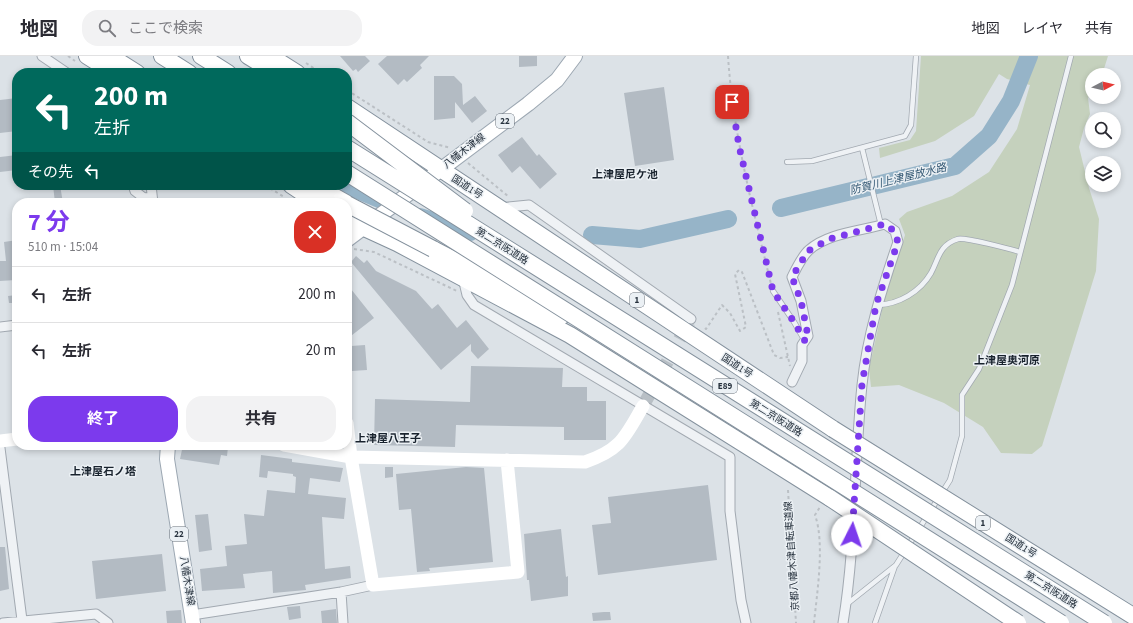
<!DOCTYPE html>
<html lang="ja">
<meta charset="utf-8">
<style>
:root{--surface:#fff;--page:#f2f2f3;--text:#2b2b33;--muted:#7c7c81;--line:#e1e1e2;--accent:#7c3aed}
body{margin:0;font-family:"Source Sans 3","Noto Sans JP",sans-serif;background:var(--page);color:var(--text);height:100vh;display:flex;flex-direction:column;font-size:15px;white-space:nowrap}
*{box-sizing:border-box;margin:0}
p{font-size:13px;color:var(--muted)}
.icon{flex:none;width:22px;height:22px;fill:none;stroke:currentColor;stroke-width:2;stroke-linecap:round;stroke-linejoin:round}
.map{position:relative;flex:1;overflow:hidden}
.panel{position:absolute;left:12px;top:142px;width:340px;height:252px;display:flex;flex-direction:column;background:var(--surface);border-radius:16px;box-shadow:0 2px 6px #0003}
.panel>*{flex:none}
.banner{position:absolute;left:12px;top:12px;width:340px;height:122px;border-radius:16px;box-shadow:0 2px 6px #0003;background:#00695c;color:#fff;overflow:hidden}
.needle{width:26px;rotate:83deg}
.controls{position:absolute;left:1085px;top:12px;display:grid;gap:8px}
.controls a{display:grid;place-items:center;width:36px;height:36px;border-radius:50%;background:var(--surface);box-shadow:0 2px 6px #0003;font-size:20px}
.pin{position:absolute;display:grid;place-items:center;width:34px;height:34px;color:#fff;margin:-17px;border-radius:8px;box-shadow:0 2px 6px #0006}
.me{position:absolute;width:44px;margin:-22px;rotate:4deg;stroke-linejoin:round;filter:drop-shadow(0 0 3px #0008)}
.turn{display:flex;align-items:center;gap:14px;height:84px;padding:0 16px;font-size:18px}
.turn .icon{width:52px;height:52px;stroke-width:2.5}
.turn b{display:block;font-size:28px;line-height:34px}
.then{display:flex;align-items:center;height:38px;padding:0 16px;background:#0003;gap:8px;font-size:15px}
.round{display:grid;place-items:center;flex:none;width:42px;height:42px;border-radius:16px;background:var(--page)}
.head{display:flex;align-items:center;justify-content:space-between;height:68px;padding:0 16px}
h1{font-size:24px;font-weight:700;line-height:30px;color:var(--accent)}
.action{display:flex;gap:8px;margin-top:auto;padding:8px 16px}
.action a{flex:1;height:46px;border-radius:16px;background:var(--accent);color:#fff;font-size:16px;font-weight:700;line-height:46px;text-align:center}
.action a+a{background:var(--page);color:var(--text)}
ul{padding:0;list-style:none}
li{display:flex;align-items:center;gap:12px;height:56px;padding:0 16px;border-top:1px solid var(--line)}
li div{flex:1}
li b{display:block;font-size:15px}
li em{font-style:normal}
header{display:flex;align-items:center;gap:24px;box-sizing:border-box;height:56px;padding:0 20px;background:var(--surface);border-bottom:1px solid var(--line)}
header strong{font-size:19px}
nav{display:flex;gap:22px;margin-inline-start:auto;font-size:14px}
.search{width:280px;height:36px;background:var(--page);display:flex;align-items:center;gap:10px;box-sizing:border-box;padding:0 14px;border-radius:16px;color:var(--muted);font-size:15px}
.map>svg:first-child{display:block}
</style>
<header>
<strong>地図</strong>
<div class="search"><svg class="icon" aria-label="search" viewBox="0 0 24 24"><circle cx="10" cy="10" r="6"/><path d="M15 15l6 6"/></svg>ここで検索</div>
<nav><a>地図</a><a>レイヤ</a><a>共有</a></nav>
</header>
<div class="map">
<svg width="1133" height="567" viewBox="0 0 1133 567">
<rect width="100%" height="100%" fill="#dce2e7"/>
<path fill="#c5d1bd" d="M921 0H1108L1102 19H1092V36L1088 42 1090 58 1084 72 1079 91 1089 132 1099 163 1096 215 1042 390 1032 398 1001 397 983 371 944 347 899 329 871 331 869 313 885 241 905 179 899 163 907 156 952 140 989 116 1017 73 1030 29 1007 23 999 18 974 60 935 85 880 102 879 92 910 84 916 75Z"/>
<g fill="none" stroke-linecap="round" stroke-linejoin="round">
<path stroke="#96b4c8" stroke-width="18" d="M346 129 384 145
M781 152 955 110 989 80 1011 45 1029 0
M420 161 470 176
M592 179 640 183 728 163"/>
</g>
<path fill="#b3bbc3" d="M340 0H365L370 5 358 16 356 13 353 15Z
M387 0H429L420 9 422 12 407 26 404 23 398 29 378 8Z
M519 0H537V10L519 11Z
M434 20H454L462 28 463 49 475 40 487 55 472 67 455 46V62L434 64Z
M664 31 674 104 635 110 624 37Z
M17 42V75L0 77V44Z
M522 81 537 100 539 98 557 118 540 133 520 110 512 117 498 99Z
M17 99V114L0 116V101Z
M53 129H60L63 147H55Z
M17 184 16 224 0 225V205H6L4 186Z
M356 200 364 207 367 204 376 215 416 235 432 253 438 248 457 272 466 264 489 293 478 303 471 295V288L441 314 351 206Z
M347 228 374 262 347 283Z
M17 239V247H9L8 240Z
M365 289 367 314 352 315 351 290Z
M471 310 563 312 562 331H587V345H606V384H564V371L456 369 455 391 374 389 375 343 470 346Z
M183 389H215L228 391 227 400 221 399 219 409 180 403Z
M261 399 292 403V406L343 412 340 426 310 422 308 438 346 442 344 463 322 461 325 513 350 510 351 522 305 529 306 534 273 537 272 515 243 518 245 532 202 535 200 513 227 510 225 490 247 488 244 458 264 460 267 434 295 437 296 421 293 420V418L268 415 267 422 259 421Z
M385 411H393V421L385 422Z
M466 411 484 412 493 506 429 512 430 515 417 516 411 453 399 454 396 418Z
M708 429 717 504 598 519 592 469 611 467 608 441Z
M208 458 212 494 199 496 195 459Z
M561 473 566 521 568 520V540L531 545 529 524H527L524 478Z
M0 491H5L9 533 0 535Z
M162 498 166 535 96 543 92 505Z
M300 550 301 562 289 564 287 551Z
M336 553 337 567H322L321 555Z
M181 554 182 567H167L166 555Z
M604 556H610L611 564 593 565 592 557Z"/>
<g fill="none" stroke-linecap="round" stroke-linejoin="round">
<path stroke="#b8bfc5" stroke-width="13" stroke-dasharray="13 6" stroke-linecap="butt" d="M643 350 689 266"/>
<g stroke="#a2a9b1" stroke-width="6">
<path id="lane" d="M862 92 881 169
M787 106 812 105 905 80 911 69 916 0
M773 235 794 266 805 285
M878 249C899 248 920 236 931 217 939 202 939 189 958 183 965 181 1010 193 1020 196
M847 548 896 509 950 424 962 380V339L979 313 1012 229 1071 0
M875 567 895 510"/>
</g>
<g stroke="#a2a9b1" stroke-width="11">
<path id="street" d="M42 0 67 17
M133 129 135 135 144 142 152 141
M151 129 153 147
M499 152 529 149 691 263
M463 222 467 239 474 249 730 401V455L741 544 746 567
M0 271 17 269
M792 326 802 305V289L808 280 801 245 792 221C796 213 802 200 809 194 828 177 861 175 885 168L895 175 898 186C882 232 867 280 862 329 854 408 856 488 843 567
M0 392 22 564
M341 536 343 567
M192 559 341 536 373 529
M3 567 96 558 108 567"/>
</g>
<g stroke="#9ca7b2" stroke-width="16">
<path id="primary" d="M347 184 528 48 557 24 575 0
M168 389 167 403 193 567"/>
</g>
<g stroke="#84919d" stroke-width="18">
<path id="highway" d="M87 0 114 17
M110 0 137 17
M162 0 189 17
M201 0 228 17
M248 0 276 17
M270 0 297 17
M347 51 833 373
M291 129 318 147
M314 129 346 147
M347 164 397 187 570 279 830 442
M433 193 562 260"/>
</g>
<path stroke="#bbc0c5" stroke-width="2" stroke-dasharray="3 3" stroke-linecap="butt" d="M68 0 75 5
M728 0C733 78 753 153 771 228
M306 7 321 17
M347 34 428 86 451 92
M468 107 509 141
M265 129 284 141
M354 193 374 196 457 235
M778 256 790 310
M705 272 706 273 722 249 730 257 740 275 746 271 735 218 739 214 742 216 774 299 780 302 788 301
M788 434 796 567
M814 567C817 537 825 487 815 459L820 451"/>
<use href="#lane" stroke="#eff2f5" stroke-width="4.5"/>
<use href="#street" stroke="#eff2f5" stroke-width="9"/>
<path stroke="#fff" stroke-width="13" d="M347 367 351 401 373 529 518 516 507 404
M0 385 17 383
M284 389 351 401 585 406C621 394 625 381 643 350"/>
<use href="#primary" stroke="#fff" stroke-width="14"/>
<use href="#highway" stroke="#fff" stroke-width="16"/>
<g stroke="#84919d" stroke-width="18" stroke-linecap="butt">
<path id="highway-bridge" d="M347 66 465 155
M347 92 1104 567
M347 117 1061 567
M347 148 433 193
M833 373 1133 560
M830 442 1018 567"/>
</g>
<use href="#highway-bridge" stroke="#fff" stroke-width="16"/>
</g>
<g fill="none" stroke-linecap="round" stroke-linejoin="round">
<path stroke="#7c3aed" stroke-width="7" stroke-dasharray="0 12.6" d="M732 46 739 90 773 235 794 266 805 285 808 280 801 245 792 221 808 195 829 183 885 168 894 175 898 186 876 249 862 328 852 479"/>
</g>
<g text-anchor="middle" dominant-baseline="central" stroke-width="3" stroke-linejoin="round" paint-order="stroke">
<g fill="#ebf0f4" stroke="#616a74" stroke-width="1">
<rect x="496" y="58" width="18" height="14" rx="3"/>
<rect x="630" y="237" width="14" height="14" rx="3"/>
<rect x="713" y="323" width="24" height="14" rx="3"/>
<rect x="976" y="460" width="14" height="14" rx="3"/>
<rect x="170" y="471" width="18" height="14" rx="3"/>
</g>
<g font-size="9" font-weight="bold" fill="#26313d">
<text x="505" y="65">22</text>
<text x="637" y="244">1</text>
<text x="725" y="330">E89</text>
<text x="983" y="467">1</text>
<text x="179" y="478">22</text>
</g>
<g font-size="10" fill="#26313d" stroke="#ebf0f4">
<text transform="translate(464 95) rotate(-38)">八幡木津線</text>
<text transform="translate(467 131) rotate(33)">国道1号</text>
<text transform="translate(502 190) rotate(32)">第二京阪道路</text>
<text transform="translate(737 310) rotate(33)">国道1号</text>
<text transform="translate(776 362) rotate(32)">第二京阪道路</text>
<text transform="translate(1021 490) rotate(32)">国道1号</text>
<text transform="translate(792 500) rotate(-94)">京都八幡木津自転車道線</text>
<text transform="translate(187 525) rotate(81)">八幡木津線</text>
<text transform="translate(1051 534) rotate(32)">第二京阪道路</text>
</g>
<g font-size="11" font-weight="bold" fill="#18222d" stroke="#ebf0f4">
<text x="625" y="118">上津屋尼ケ池</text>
<text x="1007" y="304">上津屋奥河原</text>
<text x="388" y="382">上津屋八王子</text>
<text x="103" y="415">上津屋石ノ塔</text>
</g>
<g font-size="11" font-style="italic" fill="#305571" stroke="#ebf0f4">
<text transform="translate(898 123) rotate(-14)">防賀川上津屋放水路</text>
</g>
</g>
</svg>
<div class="controls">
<a><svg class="needle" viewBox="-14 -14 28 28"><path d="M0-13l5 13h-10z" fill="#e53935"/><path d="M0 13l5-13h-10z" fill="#7c7c81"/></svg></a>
<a><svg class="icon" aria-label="search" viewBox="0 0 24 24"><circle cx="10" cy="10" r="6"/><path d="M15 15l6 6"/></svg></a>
<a><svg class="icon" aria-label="layers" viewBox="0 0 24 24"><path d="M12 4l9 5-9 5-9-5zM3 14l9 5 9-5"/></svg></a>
</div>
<div class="pin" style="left:732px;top:46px;background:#d93025"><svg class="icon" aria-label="arrive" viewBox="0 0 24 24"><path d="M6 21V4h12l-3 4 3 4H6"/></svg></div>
<svg class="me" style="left:852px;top:479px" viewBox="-20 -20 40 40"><circle r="19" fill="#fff"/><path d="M0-13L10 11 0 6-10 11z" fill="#7c3aed"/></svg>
<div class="banner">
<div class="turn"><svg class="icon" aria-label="left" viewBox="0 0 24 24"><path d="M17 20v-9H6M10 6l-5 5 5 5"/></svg><div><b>200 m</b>左折</div></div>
<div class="then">その先<svg class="icon" aria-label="left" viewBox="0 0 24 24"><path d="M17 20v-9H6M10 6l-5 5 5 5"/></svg></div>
</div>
<section class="panel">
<div class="head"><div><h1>7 分</h1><p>510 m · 15:04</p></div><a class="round" style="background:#d93025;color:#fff"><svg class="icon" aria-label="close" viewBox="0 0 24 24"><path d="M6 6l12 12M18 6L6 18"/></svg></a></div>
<ul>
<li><svg class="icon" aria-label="left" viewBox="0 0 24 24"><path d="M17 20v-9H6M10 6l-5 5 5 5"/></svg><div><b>左折</b></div><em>200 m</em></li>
<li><svg class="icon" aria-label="left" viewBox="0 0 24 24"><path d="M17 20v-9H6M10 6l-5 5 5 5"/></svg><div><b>左折</b></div><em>20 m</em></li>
</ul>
<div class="action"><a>終了</a><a>共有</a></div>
</section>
</div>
